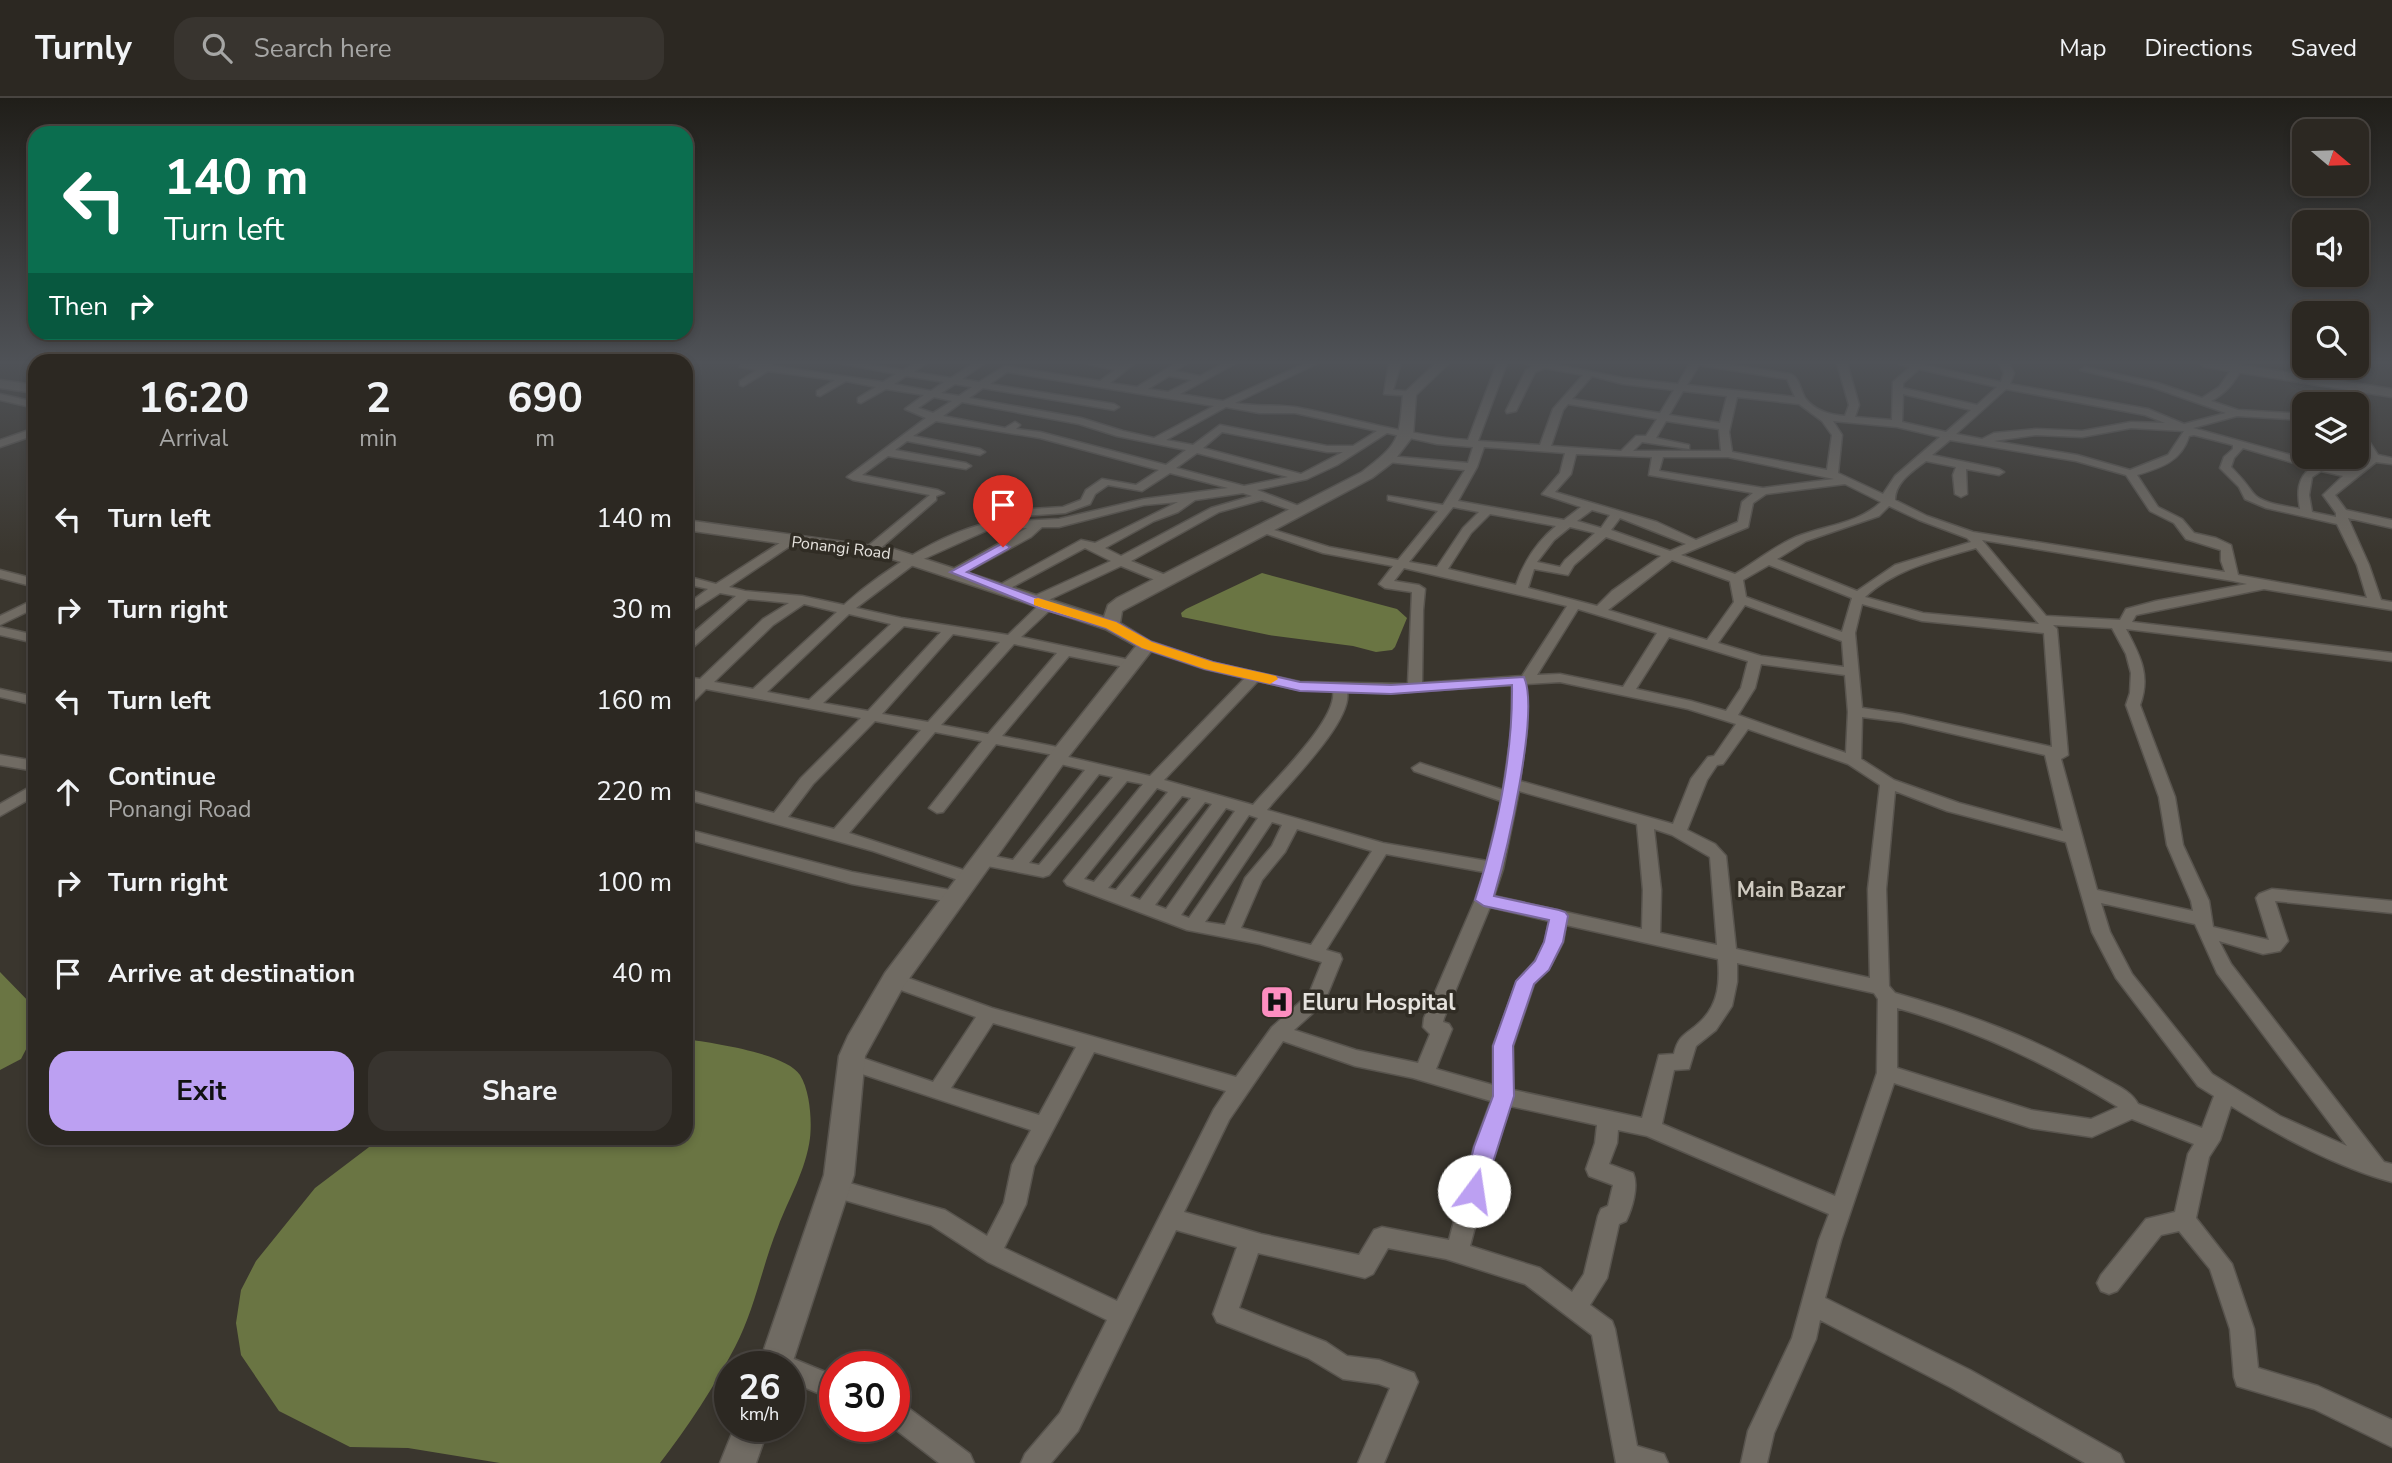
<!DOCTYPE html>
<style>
:root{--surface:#2c2822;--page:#38342f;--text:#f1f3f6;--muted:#a6a6a5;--line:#484440;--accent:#bca0f2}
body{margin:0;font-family:"Nunito Sans",sans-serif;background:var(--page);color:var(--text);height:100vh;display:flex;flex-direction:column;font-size:26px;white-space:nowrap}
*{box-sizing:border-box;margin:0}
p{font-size:23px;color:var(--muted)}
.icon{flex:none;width:38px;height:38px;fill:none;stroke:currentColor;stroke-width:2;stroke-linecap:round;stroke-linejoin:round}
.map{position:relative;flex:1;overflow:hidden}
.panel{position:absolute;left:28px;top:256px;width:665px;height:791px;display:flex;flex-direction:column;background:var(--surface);border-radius:21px;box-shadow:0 4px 10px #0003,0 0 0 2px var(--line)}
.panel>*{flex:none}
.guide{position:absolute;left:28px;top:28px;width:665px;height:214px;border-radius:21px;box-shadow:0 4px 10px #0003,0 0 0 2px var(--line);background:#0b6e4f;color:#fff;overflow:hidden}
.needle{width:46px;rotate:109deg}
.tools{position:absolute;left:2292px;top:21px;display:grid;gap:14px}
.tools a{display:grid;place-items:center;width:77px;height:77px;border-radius:14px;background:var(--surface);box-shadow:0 4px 10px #0003,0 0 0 2px var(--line);font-size:35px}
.speed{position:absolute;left:714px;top:1253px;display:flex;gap:14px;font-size:35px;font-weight:700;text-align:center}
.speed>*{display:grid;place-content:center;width:91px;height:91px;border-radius:50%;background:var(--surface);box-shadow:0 4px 10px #0003,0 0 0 2px var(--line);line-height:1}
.speed small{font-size:18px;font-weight:400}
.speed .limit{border:10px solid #d22;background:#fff;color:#111}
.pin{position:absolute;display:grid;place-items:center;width:60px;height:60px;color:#fff;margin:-72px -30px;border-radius:50% 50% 50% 0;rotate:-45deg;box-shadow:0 0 7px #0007}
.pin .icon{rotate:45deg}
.me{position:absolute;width:77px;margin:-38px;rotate:14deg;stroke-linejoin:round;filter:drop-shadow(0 0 5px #0008)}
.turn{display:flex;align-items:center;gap:24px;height:147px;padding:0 21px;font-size:32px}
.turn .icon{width:91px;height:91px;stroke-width:2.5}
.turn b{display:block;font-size:49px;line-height:60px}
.then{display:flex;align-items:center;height:66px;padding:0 21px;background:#0003;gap:14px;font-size:26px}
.eta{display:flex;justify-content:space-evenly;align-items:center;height:119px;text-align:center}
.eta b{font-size:42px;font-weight:700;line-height:49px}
.action{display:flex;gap:14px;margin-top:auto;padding:14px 21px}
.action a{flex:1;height:80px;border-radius:21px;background:var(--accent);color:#111;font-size:28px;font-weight:700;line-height:80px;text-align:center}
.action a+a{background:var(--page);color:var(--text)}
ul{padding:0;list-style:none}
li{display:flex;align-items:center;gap:21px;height:91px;padding:0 21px}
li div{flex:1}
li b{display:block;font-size:26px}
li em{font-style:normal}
header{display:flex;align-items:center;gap:42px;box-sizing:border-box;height:98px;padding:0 35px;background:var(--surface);border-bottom:2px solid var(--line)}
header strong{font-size:33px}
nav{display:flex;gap:38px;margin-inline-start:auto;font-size:24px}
.search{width:490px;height:63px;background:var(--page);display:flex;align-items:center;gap:18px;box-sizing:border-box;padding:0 24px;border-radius:21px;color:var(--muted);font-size:26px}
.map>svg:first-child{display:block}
</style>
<header>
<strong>Turnly</strong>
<div class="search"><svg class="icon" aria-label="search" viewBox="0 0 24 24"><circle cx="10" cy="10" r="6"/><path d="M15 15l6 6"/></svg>Search here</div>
<nav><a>Map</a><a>Directions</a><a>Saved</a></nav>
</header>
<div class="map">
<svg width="2392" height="1365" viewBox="0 0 2392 1365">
<rect width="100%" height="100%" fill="#3a362e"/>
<path fill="#6a7543" d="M1262 475 1397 511 1407 520 1395 549 1392 552 1376 554 1353 548 1269 537 1182 519 1181 515 1186 511Z
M0 874 35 910V934L21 961 0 972Z
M686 941C712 945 786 955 800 977 810 993 812 1022 810 1040 806 1072 789 1100 778 1129 762 1168 755 1211 735 1249 714 1289 688 1329 660 1365H500L408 1350 350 1349 279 1313 241 1257 236 1225 241 1192 256 1163 315 1090 381 1040H686Z"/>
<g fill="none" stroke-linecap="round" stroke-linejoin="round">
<g stroke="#58544e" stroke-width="3">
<path id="street" d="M741 265H769L774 268 883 284 896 276 839 265H860L903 272 915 265H926L914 274 951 280 974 265H985L962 281 979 284 1005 268 1100 283 1115 272 1085 265 1121 267 1135 265 1110 285 1137 289 1176 265H1187L1175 273 1200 278 1224 265H1236L1180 296 1223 303 1306 265H1318L1235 305C1256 309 1279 306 1300 310 1356 321 1411 338 1468 342L1497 265H1507L1478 343 1540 347 1553 311 1583 277 1545 270 1535 274 1516 313 1507 315 1506 313 1526 272 1533 268 1524 265H1548L1623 280 1678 286 1690 265H1719L1791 276C1800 281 1800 291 1805 300 1815 313 1830 317 1845 318L1849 307 1837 265H1847L1859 307 1855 319 1892 322 1893 284 1910 269 1898 265H1915L2001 284 2004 275 1999 265H2009L2014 275 2010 286 2148 311 2184 326 2226 315 2152 289 2080 272 2085 269 2158 285 2202 300 2219 289 2234 268 2237 267 2242 270C2234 285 2226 295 2211 303L2238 312 2305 316V322L2237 318 2193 330 2349 373 2368 359 2357 342V330L2361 331 2378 357 2392 360V366L2376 364 2335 397 2346 412 2392 422V430L2348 420 2369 467 2381 502 2392 504V512L2264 491 2136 517 2132 524 2392 555V563L2126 531C2140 558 2151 577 2140 607L2175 699 2183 747 2209 803 2213 829 2269 842 2256 800 2259 796 2272 791 2392 803V815L2275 803 2288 843 2280 853 2263 856 2219 843 2231 866 2384 1064 2392 1066V1084C2339 1070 2277 1037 2231 1008L2220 1042 2209 1059 2196 1120 2232 1166 2254 1231 2258 1270 2318 1288 2392 1322V1349L2314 1311 2237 1288 2234 1279 2230 1231 2210 1171 2179 1133 2161 1137 2117 1193 2109 1196 2101 1193 2097 1185 2101 1177 2146 1121 2175 1114 2188 1056 2194 1046 2132 1021 2092 1039 2031 1030 1894 985 1841 1142 1825 1200 1970 1272 2120 1356 2124 1365H2085L1952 1290 1820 1222 1816 1241 1774 1335 1767 1365H1741L1748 1333 1792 1240 1819 1142 1829 1116 1647 1038 1618 1032 1617 1045 1609 1066 1633 1075C1639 1088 1632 1111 1626 1123L1619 1126 1607 1180 1590 1207 1612 1223 1615 1231 1637 1348 1664 1356 1668 1365H1616L1592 1237 1525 1186 1446 1161 1388 1150 1373 1176 1365 1180 1258 1155 1239 1210 1326 1244 1347 1258 1379 1262 1414 1275 1418 1284 1384 1365H1358L1390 1290 1379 1286 1343 1281 1308 1260 1217 1224 1213 1216 1237 1149 1176 1132 1078 1333 1051 1365H1021L1025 1356 1060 1315 1107 1222 988 1164 931 1127 827 1097 824 1090 827 1083 835 1081 945 1112 987 1138 1004 1105 1012 1067 1031 1032 844 970 841 964 844 958 851 956 933 984 976 919 887 887 885 882 887 877 894 875 992 910 1236 979 1272 929 1309 896 1322 864 1260 846 1187 832 1067 787 1064 783 1067 779 1143 686 1127 683 1049 777 1043 779 977 766 975 762 977 758 983 756 1013 762 1085 672 1052 664 1049 661 1054 657 996 646 943 714 937 715 929 710 982 643 935 634 849 735 976 776 979 780 976 784 970 786 873 753 686 701V691L774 715 801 680 861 620 706 591 691 606 686 607V595L693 589 686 587V579L700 581 763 521 789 505 748 501 691 551 686 552V541L736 498 720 495 686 517V507L708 491 686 486V478L716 486 789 439 795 443 793 446 729 489 745 493 802 498 844 507C882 473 955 424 1007 423L1012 413 1016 412 1063 409 1081 402 1086 392 1102 381 1136 387 1159 372 1040 340 936 323 913 338 980 351 985 354 980 357 907 343 895 352 966 365 971 368 966 371 888 358 862 377 938 392 944 395 936 398V402L876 454H868V448L930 397 853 382 847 379 926 320 905 311 924 297 886 291 861 305 858 304V300L876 289 846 283 820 298 817 297V293L835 282 768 273 743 288 740 287V283L757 272 740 269ZM1699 267 1787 281 1795 299 1687 287ZM1919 271 1997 289 1977 307 1903 290V285ZM1007 274 1214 308 1154 340 1123 333 1081 320 969 300 983 290 1114 312 1119 309 1114 306 990 286ZM906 278 944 284 931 293 894 286ZM1169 278 1192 282 1168 294 1148 291ZM1592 278 1623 286 1674 292 1660 315 1572 301ZM955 286 972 289 959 298 941 295ZM2006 291 2145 317 2165 325 2131 324 2082 333 2036 331 1994 335 1982 341 1956 336ZM1683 293 1727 298 1720 325 1669 317ZM1903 296 1971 312 1946 334 1902 324ZM934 299 952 303 933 315 918 310ZM1737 299 1799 306 1822 323 1832 337 1827 372 1732 354 1729 334ZM962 304 1079 326 1117 338 1186 352 1166 367 1040 334 1016 331 1020 327 1015 324 1005 330 943 318ZM1568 306 1657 321 1646 338H1636L1621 353 1551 348 1563 312ZM1226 309 1259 315H1295L1377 333 1353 348H1327L1220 327 1193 347 1166 342ZM1666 323 1719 331 1721 353H1633L1642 344 1689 351V347L1656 340ZM1833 323 1897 329 1940 339 1895 378 1883 396 1838 375 1842 337ZM2131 330 2184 333 2168 357 2130 372 2077 357 1994 343 2036 337 2082 339ZM1222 334 1327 354H1343L1301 376 1203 350ZM1387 335 1437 346 1473 349 1468 365 1388 358 1383 361 1388 364 1465 372 1443 407 1388 398V402L1438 413 1398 462 1329 449 1261 428 1255 432 1323 455 1393 468 1379 486 1385 490 1412 494 1408 586 1300 584 1214 565 1152 544H1142L1140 547 1142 550 1205 571 1245 580 1150 678 1064 658 1070 654 1067 651 1002 638 1069 558 1130 570 1137 566 1130 562 1021 539 1051 511V505H1041L1008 537 901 520 856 510 917 464 990 431 1027 430 953 471V477H961L1031 439 1042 429H1059L1144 407 1178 404 1095 445 1081 442 994 490 1000 494 1005 493 1085 450 1111 463 1030 500V506H1040L1121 468 1160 484H1168V478L1131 463 1219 414 1262 402 1296 414H1304V410L1257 392 1307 381 1337 367ZM2194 337 2233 347V351L2224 359 2220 370 2239 389 2245 401 2266 410 2337 426 2357 467 2367 500 2238 477 2231 447 2216 440 2194 435 2182 421 2158 409 2137 377C2160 370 2181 364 2189 338ZM1950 342 2076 363 2126 377 2150 413 2174 425 2186 441 2221 452V463L2225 474 1973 434 1927 418 1895 402C1895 384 1913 373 1926 363L1956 369 1953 377 1955 396 1961 399 1967 396 1966 371 1999 377 2004 374 1999 371 1932 357ZM1484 349 1565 355 1560 375 1542 396 1581 409 1564 422 1458 403 1477 369ZM2243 350 2311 370C2297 380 2297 395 2300 411 2287 408 2261 406 2253 395 2246 385 2240 378 2231 369L2234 360ZM1197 355 1288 379 1244 388 1176 370ZM1576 356 1652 359 1649 377 1753 395 1742 404 1738 424 1696 442 1657 424 1555 394 1571 376ZM1663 359H1728L1834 381 1763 390 1659 373ZM2321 373 2343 378 2323 397 2336 415V419L2312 414 2309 397 2312 379ZM1170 375 1228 390 1144 401 1059 421 1019 423 1021 418 1065 415 1090 406 1095 396 1108 387 1142 393ZM1845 386 1881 404C1859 425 1828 427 1801 437 1778 445 1756 464 1735 476L1681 457 1748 429 1753 405 1766 396ZM1243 395 1252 398 1211 410 1121 458 1105 450 1154 423 1178 414 1195 402ZM1889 408 1919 422 1967 440 1971 444 1895 467 1857 493 1777 461 1806 443 1879 418ZM1453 409 1479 414 1463 430 1437 469 1409 464ZM1592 412 1610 417 1601 430 1577 423ZM1490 416 1556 428C1537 444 1524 463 1516 487L1448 471 1471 435ZM1620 420 1686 446 1670 453 1611 432ZM1570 429 1595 435 1565 462 1560 469 1537 464 1554 442ZM1606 439 1661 458 1612 493 1597 508 1528 490 1534 471 1568 477 1574 467ZM1982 442 2233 483 2247 486 2156 503 2126 511 2120 522 2046 518ZM1976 450 2039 526 1923 515 1865 499C1897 470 1936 462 1976 450ZM1672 462 1730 483 1734 504 1707 542 1608 512ZM1769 467 1852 500 1842 534 1746 499 1743 482ZM1404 470 1567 508 1522 578 1422 585 1423 512 1425 491 1419 487 1394 483ZM804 506 837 514 753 591 714 584 773 527ZM1862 506 1922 523 2044 535 2052 649 1902 616 1862 610 1855 535ZM1745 507 1842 543 1844 569 1761 558 1718 545ZM1578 511 1657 535 1623 589 1560 576 1537 577ZM849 516 891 526 809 602 767 594ZM2053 527 2112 530 2126 556 2131 575 2130 595 2126 607 2159 699 2167 747 2191 803 2193 813 2097 792 2061 661 2068 657 2057 531ZM904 528 941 534 868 613 823 605ZM953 536 1000 544 928 624 882 616ZM1669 539 1748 563 1741 590 1726 613 1691 603 1636 591ZM1014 546 1057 555 988 636 941 627ZM1761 566 1845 577 1848 614 1846 655 1738 617 1755 590ZM1258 583 1300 592 1333 593C1338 622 1272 684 1253 707L1164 682ZM1560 584 1688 611 1736 626 1714 658 1708 659 1691 681 1673 726 1520 683 1527 630 1526 586ZM1512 587V630L1503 692 1420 665 1412 670 1414 673 1501 703 1487 763 1383 745 1267 712C1286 688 1353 623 1347 594L1391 595ZM1862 619 1902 624 2045 657 2063 733 1959 705 1894 682 1861 661ZM875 623 921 632 834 731 788 719 813 686ZM1748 631 1848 666 1880 687 1868 791 1870 880 1736 851 1726 758 1715 746 1687 732 1707 682 1717 667 1723 666ZM1099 676 1113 679 1039 767 1029 765ZM1157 690 1168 694 1094 784 1084 781ZM1519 693 1637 726 1643 792 1642 831 1494 798 1503 771ZM1895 693 1947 713 2066 744 2092 834 2116 880 2198 988 2214 998 2202 1030 2138 1006C2131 992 2113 986 2100 978 2032 939 1969 916 1895 895L1889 888 1886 791ZM1182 698 1191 700 1116 792 1108 790ZM1205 704 1212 706 1140 802 1130 798ZM1226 710 1235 713 1166 811 1155 807ZM1249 717 1258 720 1189 820 1181 817ZM1272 724 1282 727 1272 748 1245 780 1225 827 1205 824ZM1297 731 1372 753 1311 847 1241 830 1262 782 1285 754ZM1654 731 1672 737 1710 759 1717 847 1660 835 1661 792ZM1386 756 1484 774 1475 802 1424 920 1423 929 1430 936 1418 965 1356 952 1294 932 1324 905 1342 861 1340 856 1326 852ZM2101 805 2195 826 2217 875 2347 1048 2280 1018 2212 976 2132 876 2110 834ZM1490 809 1549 823 1545 844 1535 863 1517 883 1493 948V987L1436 971 1452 931 1449 926 1443 924 1444 920ZM1566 827 1718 861C1720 883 1719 906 1701 923 1687 937 1679 935 1674 956L1659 957 1642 1020 1513 992V948L1534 886 1551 867 1563 844ZM1737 865 1874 895 1878 901 1877 975 1835 1098 1662 1026 1674 972 1689 971 1696 948 1716 932 1732 908 1737 884ZM1897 910C1978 933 2046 965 2118 1009L2091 1021 2031 1012 1897 970ZM993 925 1076 949 1039 1017 951 990ZM1283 943 1355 968 1413 980 1491 1003 1474 1049 1449 1142 1382 1129 1374 1132 1359 1157 1261 1136 1184 1114 1229 1022ZM1094 954 1226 993 1214 1011 1117 1203 1004 1150 1026 1106 1034 1068ZM1510 1008 1597 1027 1595 1045 1586 1071 1589 1078 1613 1087 1608 1108 1601 1111 1598 1118 1584 1176 1572 1194 1540 1170 1470 1148 1496 1049Z
M1389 265H1401L1393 292 1413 294V298L1384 296Z
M0 296 35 304V310L0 302Z
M35 330V337L0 349V342Z
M0 472 35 481V489L0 480Z
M35 501V510L0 527V518Z
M0 529 35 537V545L0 537Z
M0 591 35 599V607L0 599Z
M0 657 35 663V673L0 667Z
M35 686V698L0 718V706Z
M686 731 852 774 956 793 962 795 965 799 962 803 956 805 852 786 686 741Z
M789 1259 835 1278V1302L789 1283V1269H778L780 1262Z
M894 1302 903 1306 970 1356 974 1365H939L891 1328H894Z"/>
</g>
<g stroke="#58544e" stroke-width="3">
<path id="secondary" d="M1436 265H1449L1416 297 1413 338 1393 364 1372 380 1122 513 1120 525 1156 547 1069 658 903 889 865 958 854 1077 791 1269 789 1272V1269H758L824 1077 839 958 848 938 885 875 1055 650 1136 548 1105 531 892 461 686 432V422L894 451 1104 519 1108 507 1117 500 1362 374C1400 345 1399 342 1403 296Z
M2199 265H2227L2392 291V299L2205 269Z
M0 282 35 287V295L0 290Z
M735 1328H769L756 1365H720Z"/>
</g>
<use href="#street" fill="#706b63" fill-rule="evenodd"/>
<use href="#secondary" fill="#706b63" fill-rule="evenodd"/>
</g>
<linearGradient id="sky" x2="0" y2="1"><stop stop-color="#201e19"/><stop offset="0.58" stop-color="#4f5257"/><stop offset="1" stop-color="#4f5257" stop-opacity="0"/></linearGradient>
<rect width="2392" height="456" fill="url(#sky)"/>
<path fill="#bca0f2" stroke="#7a689d" stroke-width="2" d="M1003 445 1010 449 1008 451 967 474 1051 505 1116 524 1152 544 1213 564 1300 584 1391 587 1524 579C1540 614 1506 757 1494 798L1559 812 1565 814 1568 818 1563 844 1549 872 1534 886 1513 948 1514 998 1482 1099 1474 1102 1466 1099 1463 1093 1474 1049 1493 998V948L1516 883 1535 863 1544 844 1549 822 1484 808 1475 802C1497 733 1513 659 1512 587L1391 596 1300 593 1205 571 1142 550 1106 530 1042 511 950 474Z"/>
<path fill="#f59e0b" d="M1038 500 1116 524 1152 544 1213 564 1276 578 1278 581 1270 586 1205 571 1142 550 1106 530 1034 507V501Z"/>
<defs>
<g id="hospital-square" transform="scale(1.75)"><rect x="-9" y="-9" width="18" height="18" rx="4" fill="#fd8ec0" stroke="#302c24"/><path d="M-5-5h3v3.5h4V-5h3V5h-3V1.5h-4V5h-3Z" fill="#111"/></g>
</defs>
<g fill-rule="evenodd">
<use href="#hospital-square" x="1277" y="904"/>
</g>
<g text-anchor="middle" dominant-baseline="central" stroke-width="7" stroke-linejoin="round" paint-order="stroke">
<g font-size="16" fill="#e5e2dd" stroke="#302c24">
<text transform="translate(841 450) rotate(7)">Ponangi Road</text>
</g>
<g font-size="21" font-weight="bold" fill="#cfcac0" stroke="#302c24">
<text x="1791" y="792">Main Bazar</text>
</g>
<g font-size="23" font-weight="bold" fill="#e5e2dd" stroke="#302c24" text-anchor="start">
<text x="1302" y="904">Eluru Hospital</text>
</g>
</g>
</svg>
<div class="tools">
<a><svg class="needle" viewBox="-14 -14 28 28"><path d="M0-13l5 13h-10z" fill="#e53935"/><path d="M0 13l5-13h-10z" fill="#a6a6a5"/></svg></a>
<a><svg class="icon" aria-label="sound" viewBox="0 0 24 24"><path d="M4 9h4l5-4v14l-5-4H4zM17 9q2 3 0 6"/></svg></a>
<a><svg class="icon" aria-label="search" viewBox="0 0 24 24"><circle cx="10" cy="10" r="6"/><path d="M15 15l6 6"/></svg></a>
<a><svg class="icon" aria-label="layers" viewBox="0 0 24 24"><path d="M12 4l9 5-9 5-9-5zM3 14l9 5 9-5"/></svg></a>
</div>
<div class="speed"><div>26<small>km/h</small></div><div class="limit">30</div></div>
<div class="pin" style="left:1003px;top:449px;background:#d93025"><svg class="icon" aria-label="arrive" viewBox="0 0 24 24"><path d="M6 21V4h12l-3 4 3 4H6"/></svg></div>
<svg class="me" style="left:1474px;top:1093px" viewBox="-20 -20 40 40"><circle r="19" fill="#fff"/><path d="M0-13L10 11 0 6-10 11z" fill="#bca0f2"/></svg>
<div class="guide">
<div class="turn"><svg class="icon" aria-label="left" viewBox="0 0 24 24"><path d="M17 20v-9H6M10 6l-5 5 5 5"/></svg><div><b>140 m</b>Turn left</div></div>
<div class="then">Then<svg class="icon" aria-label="right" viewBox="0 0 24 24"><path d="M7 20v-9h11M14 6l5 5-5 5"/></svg></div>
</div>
<section class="panel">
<div class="eta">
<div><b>16:20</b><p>Arrival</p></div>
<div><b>2</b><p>min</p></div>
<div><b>690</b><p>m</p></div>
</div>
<ul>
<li><svg class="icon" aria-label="left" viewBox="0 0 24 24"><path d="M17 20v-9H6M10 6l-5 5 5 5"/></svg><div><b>Turn left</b></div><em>140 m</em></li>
<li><svg class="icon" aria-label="right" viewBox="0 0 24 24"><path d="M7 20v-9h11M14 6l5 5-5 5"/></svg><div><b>Turn right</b></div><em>30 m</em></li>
<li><svg class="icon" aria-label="left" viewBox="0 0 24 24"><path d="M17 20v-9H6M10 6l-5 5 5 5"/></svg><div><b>Turn left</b></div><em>160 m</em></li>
<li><svg class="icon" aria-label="ahead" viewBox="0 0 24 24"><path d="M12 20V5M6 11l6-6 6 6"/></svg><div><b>Continue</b><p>Ponangi Road</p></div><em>220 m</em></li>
<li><svg class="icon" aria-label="right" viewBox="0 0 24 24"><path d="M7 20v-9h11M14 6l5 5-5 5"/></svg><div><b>Turn right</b></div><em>100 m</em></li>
<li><svg class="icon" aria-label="arrive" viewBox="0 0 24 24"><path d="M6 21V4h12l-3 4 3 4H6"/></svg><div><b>Arrive at destination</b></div><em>40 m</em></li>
</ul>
<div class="action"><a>Exit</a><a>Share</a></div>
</section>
</div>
